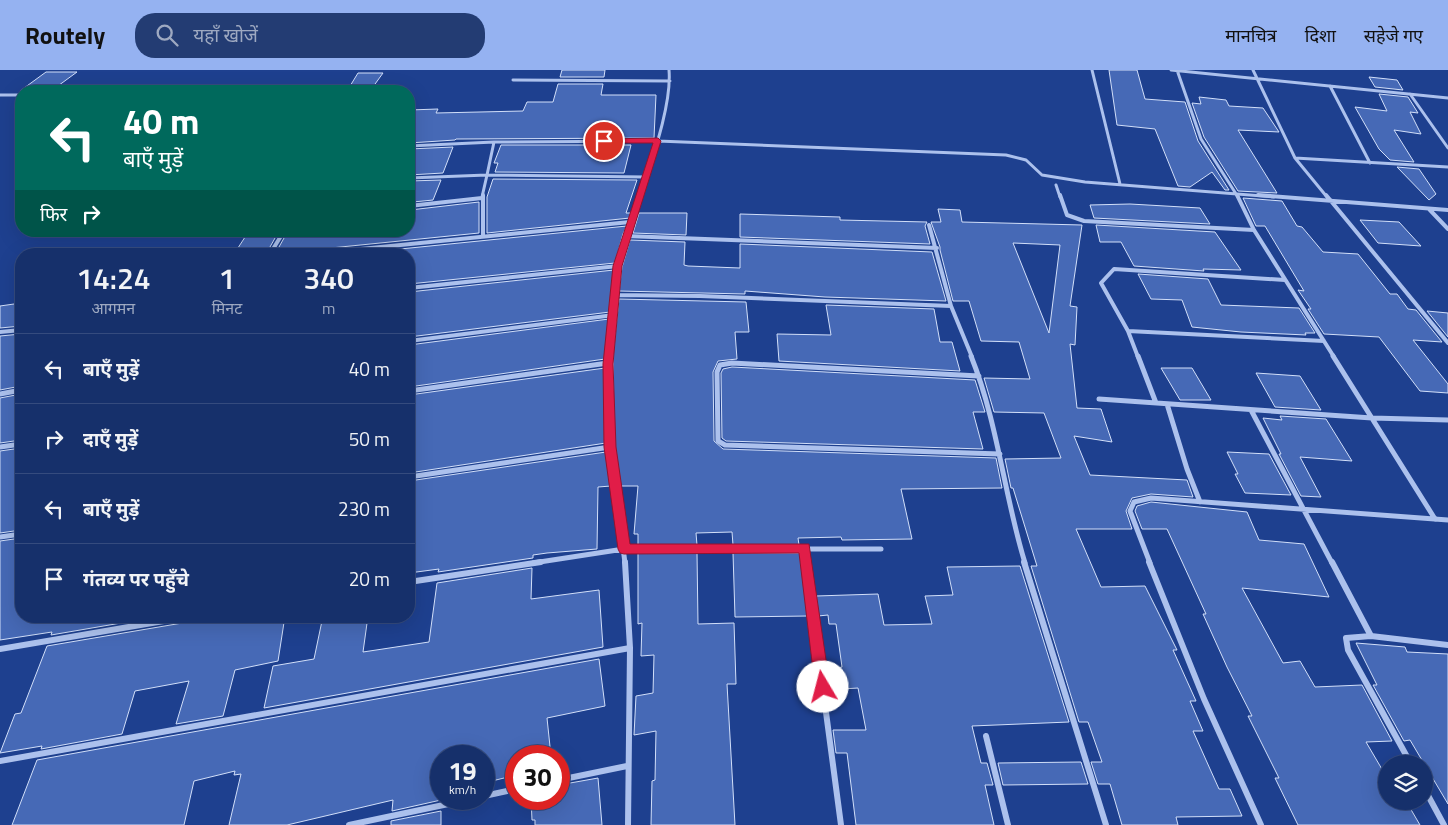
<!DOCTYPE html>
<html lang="hi">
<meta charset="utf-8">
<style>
:root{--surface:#16306b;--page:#233c73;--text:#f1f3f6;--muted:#9ea9c1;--line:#354b7e;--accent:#95b2f1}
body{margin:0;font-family:"Titillium Web","Noto Sans Devanagari",sans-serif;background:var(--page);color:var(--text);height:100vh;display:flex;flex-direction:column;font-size:19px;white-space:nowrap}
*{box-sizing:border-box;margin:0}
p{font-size:16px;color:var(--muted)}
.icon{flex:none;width:28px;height:28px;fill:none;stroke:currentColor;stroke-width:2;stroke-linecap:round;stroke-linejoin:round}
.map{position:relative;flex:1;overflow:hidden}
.panel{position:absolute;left:15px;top:178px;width:400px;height:375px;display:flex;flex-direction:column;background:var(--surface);border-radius:20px;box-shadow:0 5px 20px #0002,0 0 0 1px var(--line)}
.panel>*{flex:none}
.top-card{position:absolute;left:15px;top:15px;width:400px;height:152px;border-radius:20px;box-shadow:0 5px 20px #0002,0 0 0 1px var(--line);background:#00695c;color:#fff;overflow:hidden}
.fabs{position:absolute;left:1378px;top:685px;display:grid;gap:10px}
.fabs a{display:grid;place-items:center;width:55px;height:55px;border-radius:50%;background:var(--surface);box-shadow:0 5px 20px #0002,0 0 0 1px var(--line);font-size:25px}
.speed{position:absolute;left:430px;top:675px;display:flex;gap:10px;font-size:25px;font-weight:700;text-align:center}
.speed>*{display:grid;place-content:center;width:65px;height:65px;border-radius:50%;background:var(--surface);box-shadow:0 5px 20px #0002,0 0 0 1px var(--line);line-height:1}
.speed small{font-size:12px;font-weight:400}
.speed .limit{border:8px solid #d22;background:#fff;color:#111}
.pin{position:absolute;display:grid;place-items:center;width:42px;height:42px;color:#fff;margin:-21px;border:2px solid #fff;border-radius:50%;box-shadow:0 1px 5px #0007}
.me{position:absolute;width:55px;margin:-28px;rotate:352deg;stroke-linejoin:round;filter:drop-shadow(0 0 4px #0008)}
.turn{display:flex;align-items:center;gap:18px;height:105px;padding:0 25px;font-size:22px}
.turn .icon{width:65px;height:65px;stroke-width:2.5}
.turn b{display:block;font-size:35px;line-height:42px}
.then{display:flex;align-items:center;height:48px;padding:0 25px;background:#0003;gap:10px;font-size:19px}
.eta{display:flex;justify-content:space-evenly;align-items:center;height:85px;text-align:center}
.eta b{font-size:30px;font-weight:600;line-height:35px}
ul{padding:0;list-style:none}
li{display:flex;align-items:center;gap:15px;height:70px;padding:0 25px;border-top:1px solid var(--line)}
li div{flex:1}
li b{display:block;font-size:19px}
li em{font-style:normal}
header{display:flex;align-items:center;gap:30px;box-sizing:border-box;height:70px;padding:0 25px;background:var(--accent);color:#111}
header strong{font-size:24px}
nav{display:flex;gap:28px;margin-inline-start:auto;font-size:18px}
.search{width:350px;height:45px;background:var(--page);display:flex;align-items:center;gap:12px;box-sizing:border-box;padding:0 18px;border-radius:20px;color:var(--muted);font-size:19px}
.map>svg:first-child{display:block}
</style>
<header>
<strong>Routely</strong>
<div class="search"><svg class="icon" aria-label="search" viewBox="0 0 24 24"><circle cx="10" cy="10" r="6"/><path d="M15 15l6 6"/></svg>यहाँ खोजें</div>
<nav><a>मानचित्र</a><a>दिशा</a><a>सहेजे गए</a></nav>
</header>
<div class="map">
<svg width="1448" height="755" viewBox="0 0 1448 755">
<rect width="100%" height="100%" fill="#1e408f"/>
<path fill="#4669b6" stroke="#d2dff9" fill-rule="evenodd" d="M562 0H605L604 7H560Z
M1109 0H1137L1145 29 1185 32 1198 71 1229 120H1225L1212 102 1190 117 1178 116 1155 59 1117 55Z
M46 2H77L51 21H20Z
M358 3H383L370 21H347Z
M1369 7 1397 10 1403 20 1375 17Z
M558 14H603L601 25H656L654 68 456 69 455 70 409 73V40L438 39 436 43 523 41 527 32H553Z
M1379 24 1408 27 1418 43 1410 42 1421 64 1394 60 1414 92 1390 90 1379 79 1355 37 1387 41Z
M1199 27 1226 30 1229 36 1263 38 1279 62 1238 60 1277 123 1238 121 1204 67 1192 33 1201 34Z
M501 75H631L624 103 495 102 498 93H494Z
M453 77 443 103 409 105V79Z
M1397 97 1419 99 1436 124 1429 130Z
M493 109 637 110 626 143H631L630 148 487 163V127Z
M441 110 433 130 413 132 415 124 409 125V111Z
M1243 128 1282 131 1297 156 1302 157 1323 182 1358 184 1390 224H1397L1408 239 1416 240 1442 272 1413 270 1448 314V323L1420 321 1379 267 1324 264 1308 239H1311L1298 220 1304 221 1265 156H1256Z
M479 132V163L311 180 307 184H275L288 161H409L410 140Z
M1130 134 1200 138 1210 154 1094 148 1090 135Z
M938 139 960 140 962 152 1082 155 1070 236 1077 237 1075 275 1070 274 1077 338 1101 339 1112 372 1074 366 1090 405 1187 410 1193 427 1151 424 1132 428 1126 441 1132 459H1076L1101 517 1145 516 1177 580H1173L1196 631H1190L1203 661H1193L1219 719H1230L1242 746 1176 747 1178 755H1122L1110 714H1098L1091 692H1102L1088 652H1079L1031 496H1037L1013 418H1011L1005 389 1061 388 1044 343 994 342 984 308 1030 309 1019 272 981 271 969 231H953L940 180V177L931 152H941ZM1013 173 1060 175 1049 263Z
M639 143H687L686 165 633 163Z
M740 144 840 147V150L927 152 925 156 930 174 740 167Z
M1360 150 1399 152 1421 176 1378 173Z
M1096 155 1215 162 1241 200 1203 199 1204 201 1134 196 1121 172H1100Z
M627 156 623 164 615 193 409 214V184H351Z
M249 161H279L266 184H234Z
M630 170 685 172 684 195 688 196 740 198V174L932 182 946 231 825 227 745 221V224L619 221 622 197Z
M614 200 610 242 409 267V222Z
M1138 204 1208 209 1221 235 1299 238 1315 263H1305L1306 265 1241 262 1192 257 1182 230 1151 229Z
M619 229 746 232 749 262H735L737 289 718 291 713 302 714 371 723 379 996 388 1002 418 901 419 912 469 842 470 841 467 798 468 799 475H733L732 462 696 463 697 475H638V464H634L638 416H619L614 377 613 284Z
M21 233V256L0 258V236Z
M826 235 934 239 940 272H952L960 301 779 291 777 264 831 265Z
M1427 241 1448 243V267Z
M609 249 605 289 409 317V275Z
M21 264V316L0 320V266Z
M732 297 975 310 985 342H973L983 379 726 371 722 368 721 303 723 299Z
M605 298 606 373 409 403V325Z
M1161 298H1192L1211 330H1180Z
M1256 303 1300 306 1321 340 1275 337Z
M21 324V370L0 373V328Z
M1280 346 1326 349 1352 391 1300 387 1321 427 1301 426 1279 384H1281L1263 348 1282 350Z
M21 378V460L0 463V381Z
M606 382 611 416 598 417 597 479 547 483 533 485V488L438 502 439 499 409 503V411Z
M1227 382 1269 384 1291 425 1245 423 1235 404H1238Z
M1151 432 1247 442 1259 470 1304 474 1329 527 1242 518 1283 593 1300 591 1315 617 1362 615 1392 671 1366 672 1386 706V731H1406L1420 755H1298L1275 708H1279L1248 646H1252L1227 597 1203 544H1206L1167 459H1142L1135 441 1137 436Z
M21 468V546H162L51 565 52 562 0 570V471Z
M638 483H697L698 554 734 553 736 614H727L735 755H651L652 711 655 710 656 661 634 665 636 626 653 623 654 585 641 586 642 553 638 554Z
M733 483H800L808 546 735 547Z
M1020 496 1069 652 972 656 981 693H987L993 715H985L994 755H856L847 683H836L833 660H866L858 618 842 619 838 598 842 597 836 554H829L828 545 818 546 816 526 878 524 884 555 932 554 925 526 953 525 947 497Z
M532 498 531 529 599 520 603 577 264 638 273 596 314 589 323 546H368L363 582 429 572 437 513Z
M198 546H221V551L248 546H285L278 591 235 600 223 646 176 654 189 611 135 621 122 664 41 679 42 676 0 683 15 644 21 643 47 576 194 551Z
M1356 573 1405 577 1407 582 1448 584V734L1410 670 1404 671 1373 615H1377Z
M599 589 605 636 547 648 551 686H516V705L484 713V686H441V730L392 741 393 730 287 755H229L241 704 234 705 235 701 194 711 184 755H12L37 690Z
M1081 692 1088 714 1003 715 998 693Z
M598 708 602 755H535V750H532L531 729H559V715Z
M441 741V755H391V751Z"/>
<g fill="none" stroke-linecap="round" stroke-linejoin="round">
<path stroke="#acc1ed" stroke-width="3" d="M1092 0 1120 114
M1171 0 1448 28
M1177 0 1201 69 1238 127
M1253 0 1295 88 1327 127
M513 10 670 11
M1330 16 1370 93
M1410 24 1448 78
M0 25H21
M409 76 494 72
M1295 88 1448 97
M409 108 487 105 494 72 658 71 1006 85 1026 90 1042 105 1085 112 1274 127
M1056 115 1060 127
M482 127 487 105 646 107
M640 127C651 92 672 35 669 0"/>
<path stroke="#acc1ed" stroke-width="4" d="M483 125V167
M1060 125 1067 145 1084 151 1254 160
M1237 125 1254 160 1334 287
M1258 125 1448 140
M1326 125 1448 273
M409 136 482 128
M1429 139 1448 159
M929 155 951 236 972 287
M626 166 937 178
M270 184 284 161
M311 184 630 152
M409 218 618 196
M615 225 700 226 951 236
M1128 261 1324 271
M0 262 21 260
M409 271 614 245
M609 287 618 196 641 125
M1138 287 1128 261 1101 213 1114 199 1285 210"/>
<path stroke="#acc1ed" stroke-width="5" d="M609 286 610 377 625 493
M971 286C998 353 1004 425 1025 493
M1138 286 1156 333
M1333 286 1435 449
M979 306 732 293 720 295 717 302 718 371 725 375 1000 384
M409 321 608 293
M0 324 21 320
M1099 329 1372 348 1448 350
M1167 334 1187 399 1200 432
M1251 340 1332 493
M0 377 21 374
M409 407 610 377
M0 467 21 464
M804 478 806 493
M533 493 624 479H881
M1150 493 1130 441 1134 432 1151 428 1448 450"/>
<path stroke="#acc1ed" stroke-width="6" d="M625 492 630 578 628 755
M806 492 841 755
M1024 492 1106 755
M1149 492 1204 629 1261 755
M1332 492 1371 566 1448 575
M409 512 541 492
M1371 566 1346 568 1348 580 1411 694
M0 579 193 546
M986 666 1008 755
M0 691 630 578
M559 710 627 696
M1424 718 1444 755
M484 726 516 719
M349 755 472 729"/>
</g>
<path fill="#e11d48" stroke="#92132f" d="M658 68 661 71 622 196 613 294 616 377 630 474H809L830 617 828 621 823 623 818 621 815 617 799 483 624 484 620 483 618 479 604 377 603 294 613 196 653 73H604L601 71 604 69Z"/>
</svg>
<div class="fabs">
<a><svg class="icon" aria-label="layers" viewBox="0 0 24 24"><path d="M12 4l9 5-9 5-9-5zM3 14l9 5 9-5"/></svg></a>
</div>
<div class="speed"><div>19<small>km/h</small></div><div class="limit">30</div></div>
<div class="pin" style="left:604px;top:71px;background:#d93025"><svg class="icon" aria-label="arrive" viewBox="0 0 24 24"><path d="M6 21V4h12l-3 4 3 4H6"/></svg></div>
<svg class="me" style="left:823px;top:617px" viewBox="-20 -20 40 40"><circle r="19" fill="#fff"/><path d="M0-13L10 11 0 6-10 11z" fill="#e11d48"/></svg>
<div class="top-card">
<div class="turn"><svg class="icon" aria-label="left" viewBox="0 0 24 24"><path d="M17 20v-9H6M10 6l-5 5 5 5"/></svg><div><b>40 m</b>बाएँ मुड़ें</div></div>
<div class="then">फिर<svg class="icon" aria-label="right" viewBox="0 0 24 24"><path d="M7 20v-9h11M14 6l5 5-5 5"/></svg></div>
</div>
<section class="panel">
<div class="eta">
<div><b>14:24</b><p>आगमन</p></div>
<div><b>1</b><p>मिनट</p></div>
<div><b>340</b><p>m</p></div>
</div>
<ul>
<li><svg class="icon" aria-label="left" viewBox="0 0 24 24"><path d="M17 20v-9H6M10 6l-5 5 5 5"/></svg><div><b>बाएँ मुड़ें</b></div><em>40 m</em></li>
<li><svg class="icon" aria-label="right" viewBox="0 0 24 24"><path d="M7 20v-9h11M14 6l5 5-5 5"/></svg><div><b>दाएँ मुड़ें</b></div><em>50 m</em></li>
<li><svg class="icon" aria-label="left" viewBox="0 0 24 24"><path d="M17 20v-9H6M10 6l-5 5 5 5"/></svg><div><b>बाएँ मुड़ें</b></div><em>230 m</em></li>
<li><svg class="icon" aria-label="arrive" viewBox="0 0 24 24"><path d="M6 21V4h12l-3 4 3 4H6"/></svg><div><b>गंतव्य पर पहुँचे</b></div><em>20 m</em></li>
</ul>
</section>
</div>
